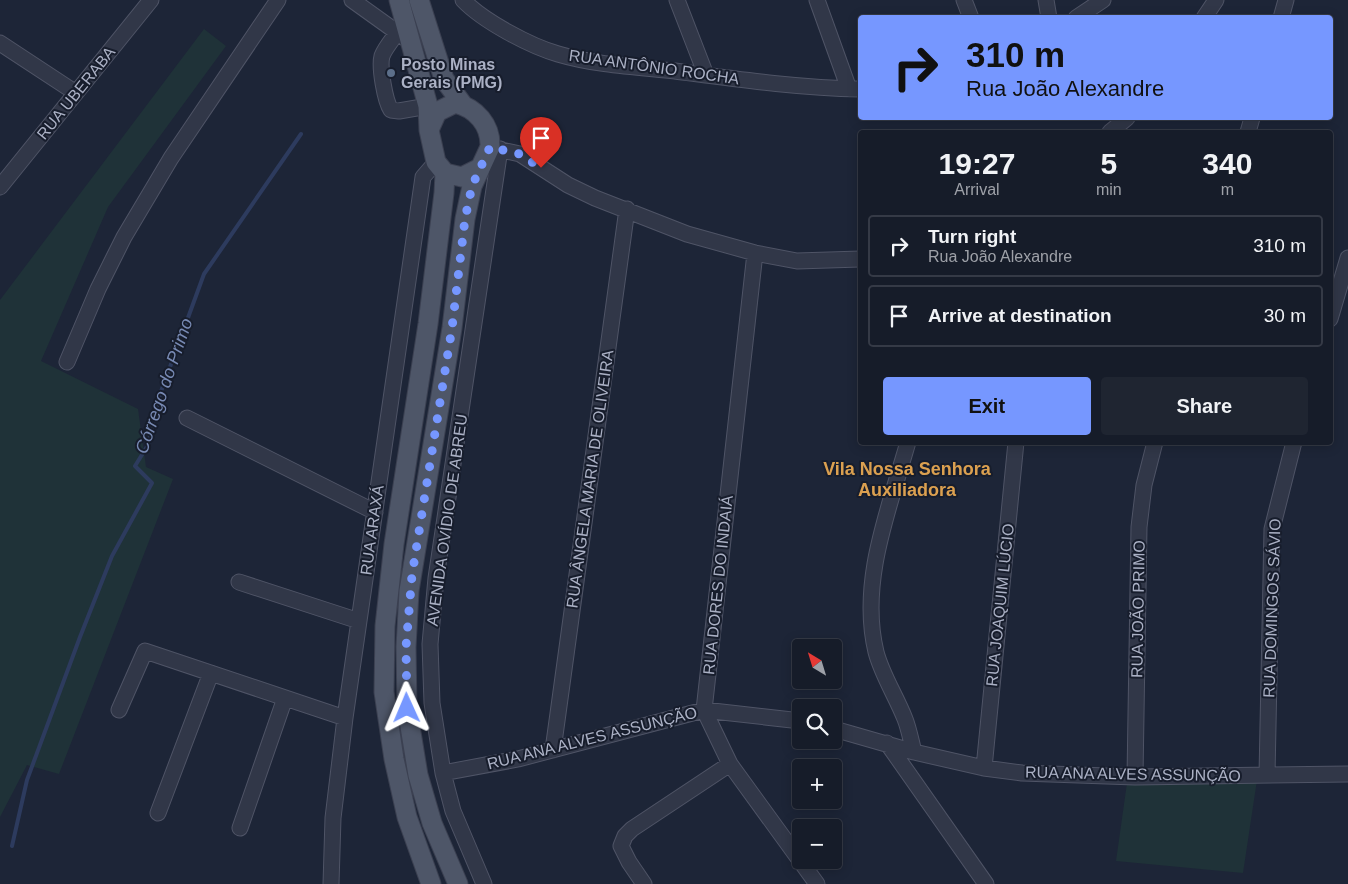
<!DOCTYPE html>
<meta charset="utf-8">
<style>
:root{--surface:#161c29;--page:#1f2531;--text:#f1f3f6;--muted:#9ea1a8;--line:#353a46;--accent:#7697ff}
body{margin:0;font-family:Helvetica,sans-serif;background:var(--page);color:var(--text);height:100vh;display:flex;flex-direction:column;font-size:19px;white-space:nowrap}
*{box-sizing:border-box;margin:0}
p{font-size:16px;color:var(--muted)}
.icon{flex:none;width:28px;height:28px;fill:none;stroke:currentColor;stroke-width:2;stroke-linecap:round;stroke-linejoin:round}
.map{position:relative;flex:1;overflow:hidden}
.side{position:absolute;left:858px;top:130px;width:475px;height:315px;display:flex;flex-direction:column;background:var(--surface);border-radius:5px;box-shadow:0 2px 12px #0003,0 0 0 1px var(--line)}
.side>*{flex:none}
.guide{position:absolute;left:858px;top:15px;width:475px;height:105px;border-radius:5px;box-shadow:0 2px 12px #0003,0 0 0 1px var(--line);background:#7697ff;color:#111;overflow:hidden}
.needle{width:32px;rotate:322deg}
.controls{position:absolute;left:792px;top:639px;display:grid;gap:10px}
.controls a{display:grid;place-items:center;width:50px;height:50px;border-radius:5px;background:var(--surface);box-shadow:0 2px 12px #0003,0 0 0 1px var(--line);font-size:25px}
.pin{position:absolute;display:grid;place-items:center;width:42px;height:42px;color:#fff;margin:-51px -21px;border-radius:50% 50% 50% 0;rotate:-45deg;box-shadow:0 0 5px #0007}
.pin .icon{rotate:45deg}
.me{position:absolute;width:55px;margin:-28px;rotate:359deg;stroke-linejoin:round;filter:drop-shadow(0 0 4px #0008)}
.turn{display:flex;align-items:center;gap:18px;height:105px;padding:0 25px;font-size:22px}
.turn .icon{width:65px;height:65px;stroke-width:2.5}
.turn b{display:block;font-size:35px;line-height:42px}
.eta{display:flex;justify-content:space-evenly;align-items:center;height:85px;text-align:center}
.eta b{font-size:30px;font-weight:600;line-height:35px}
.primary-button{display:flex;gap:10px;margin-top:auto;padding:10px 25px}
.primary-button a{flex:1;height:58px;border-radius:5px;background:var(--accent);color:#111;font-size:20px;font-weight:600;line-height:58px;text-align:center}
.primary-button a+a{background:var(--page);color:var(--text)}
ul{padding:0;list-style:none}
li{display:flex;align-items:center;gap:15px;height:62px;margin:0 10px 8px;padding:0 15px;border:2px solid var(--line);border-radius:5px}
li div{flex:1}
li b{display:block;font-size:19px}
li em{font-style:normal}
.map>svg:first-child{display:block}
</style>
<div class="map">
<svg width="1348" height="884" viewBox="0 0 1348 884">
<rect width="100%" height="100%" fill="#1d2537"/>
<path fill="#1f3238" d="M204 29 226 46 108 207 41 361 138 409 146 467 173 479 59 774 27 765 0 817V300Z
M1257 780 1243 873 1116 861 1127 783Z"/>
<g fill="none" stroke-linecap="round" stroke-linejoin="round">
<path stroke="#2d3b5e" stroke-width="4" d="M12 846 27 780 80 637 112 556 152 483 135 466 148 445 159 397 204 274 301 134"/>
<g stroke="#4f5466" stroke-width="17">
<path id="minor" d="M352 0 405 38
M463 0C483 21 530 46 558 54 595 65 636 67 675 71 736 79 798 88 860 89
M677 0 706 75
M817 0 849 89
M964 0 971 18
M1046 0 1049 18
M1076 18 1103 0
M1204 18 1216 0
M1281 18 1286 0
M397 33C392 40 385 48 382 56 379 67 385 101 391 110L399 111 428 106
M0 43 76 93
M1110 132 1127 118
M1248 132 1252 118
M492 148 520 154 568 185 595 198 687 234 755 253 797 261 860 259
M0 187 151 0
M755 253 704 710 730 764 817 884
M1330 319 1348 258
M67 362 98 289 124 237 171 158 278 0
M187 418 375 512
M908 442C889 509 859 582 876 652 882 675 896 696 905 719 909 729 911 741 914 752
M239 582 359 621
M119 710 145 651 345 718
M834 729 914 752 984 768 1022 773 1135 777 1348 774
M887 743 986 884
M553 750 627 209
M984 768 1016 442
M443 773 518 759 704 710 801 721
M1267 775 1272 529 1294 442
M1135 777 1139 527 1144 485 1155 442
M158 813 211 673
M240 828 285 698
M331 884 333 818 345 718 423 177 436 162
M484 884 453 811 443 773 432 703 430 644 436 578 500 149
M644 884 629 862 621 846 625 836 632 829 730 764"/>
</g>
<g stroke="#3b4051" stroke-width="21">
<path id="major" d="M399 0 428 106 429 130 436 162 445 173 462 177 480 168
M419 0 444 79 463 105
M429 130 437 112 455 103C476 108 491 125 490 147L472 186 465 219 452 328 409 591 406 647 407 708 418 775 432 823 458 884
M431 884 407 817 394 759 384 692 385 626 394 544 428 324 444 193 445 173"/>
</g>
<use href="#minor" stroke="#313748" stroke-width="15"/>
<use href="#major" stroke="#4e5668" stroke-width="19"/>
</g>
<g fill="none" stroke-linecap="round" stroke-linejoin="round">
<path stroke="#7697ff" stroke-width="9" stroke-dasharray="0 16.2" d="M407 708 406 647 412 575 452 328 465 219 472 186 490 147 520 154 541 168"/>
</g>
<circle fill="#5c6f8a" stroke="#171d2c" stroke-width="2" cx="391" cy="73" r="5"/>
<g text-anchor="middle" dominant-baseline="central" stroke-width="4" stroke-linejoin="round" paint-order="stroke">
<g font-size="16" font-weight="bold" fill="#abb1c5" stroke="#171d2c" text-anchor="start">
<text x="401" y="64">Posto Minas<tspan x="401" dy="18">Gerais (PMG)</tspan></text>
</g>
<g font-size="16" fill="#abb1c5" stroke="#171d2c">
<text transform="translate(654 67) rotate(8)">RUA ANTÔNIO ROCHA</text>
<text transform="translate(76 93) rotate(-51)">RUA UBERABA</text>
<text transform="translate(590 479) rotate(-82)">RUA ÂNGELA MARIA DE OLIVEIRA</text>
<text transform="translate(447 520) rotate(-82)">AVENIDA OVÍDIO DE ABREU</text>
<text transform="translate(372 530) rotate(-82)">RUA ARAXÁ</text>
<text transform="translate(718 585) rotate(-84)">RUA DORES DO INDAIÁ</text>
<text transform="translate(1000 605) rotate(-84)">RUA JOAQUIM LÚCIO</text>
<text transform="translate(1272 608) rotate(-88)">RUA DOMINGOS SÁVIO</text>
<text transform="translate(1138 609) rotate(-89)">RUA JOÃO PRIMO</text>
<text transform="translate(592 738) rotate(-14)">RUA ANA ALVES ASSUNÇÃO</text>
<text transform="translate(1133 774) rotate(1)">RUA ANA ALVES ASSUNÇÃO</text>
</g>
<g font-size="18" font-style="italic" fill="#788ab4" stroke="#171d2c">
<text transform="translate(164 386) rotate(-71)">Córrego do Primo</text>
</g>
<g font-size="18" font-weight="bold" fill="#dba050" stroke="#171d2c">
<text x="907" y="469">Vila Nossa Senhora<tspan x="907" dy="21">Auxiliadora</tspan></text>
</g>
</g>
</svg>
<div class="controls">
<a><svg class="needle" viewBox="-14 -14 28 28"><path d="M0-13l5 13h-10z" fill="#e53935"/><path d="M0 13l5-13h-10z" fill="#9ea1a8"/></svg></a>
<a><svg class="icon" aria-label="search" viewBox="0 0 24 24"><circle cx="10" cy="10" r="6"/><path d="M15 15l6 6"/></svg></a>
<a>+</a>
<a>−</a>
</div>
<div class="pin" style="left:541px;top:168px;background:#d93025"><svg class="icon" aria-label="arrive" viewBox="0 0 24 24"><path d="M6 21V4h12l-3 4 3 4H6"/></svg></div>
<svg class="me" style="left:407px;top:708px" viewBox="-20 -20 40 40"><path d="M0-17L14 15 0 8-14 15z" fill="#7697ff" stroke="#fff" stroke-width="4"/></svg>
<div class="guide">
<div class="turn"><svg class="icon" aria-label="right" viewBox="0 0 24 24"><path d="M7 20v-9h11M14 6l5 5-5 5"/></svg><div><b>310 m</b>Rua João Alexandre</div></div>
</div>
<section class="side">
<div class="eta">
<div><b>19:27</b><p>Arrival</p></div>
<div><b>5</b><p>min</p></div>
<div><b>340</b><p>m</p></div>
</div>
<ul>
<li><svg class="icon" aria-label="right" viewBox="0 0 24 24"><path d="M7 20v-9h11M14 6l5 5-5 5"/></svg><div><b>Turn right</b><p>Rua João Alexandre</p></div><em>310 m</em></li>
<li><svg class="icon" aria-label="arrive" viewBox="0 0 24 24"><path d="M6 21V4h12l-3 4 3 4H6"/></svg><div><b>Arrive at destination</b></div><em>30 m</em></li>
</ul>
<div class="primary-button"><a>Exit</a><a>Share</a></div>
</section>
</div>
